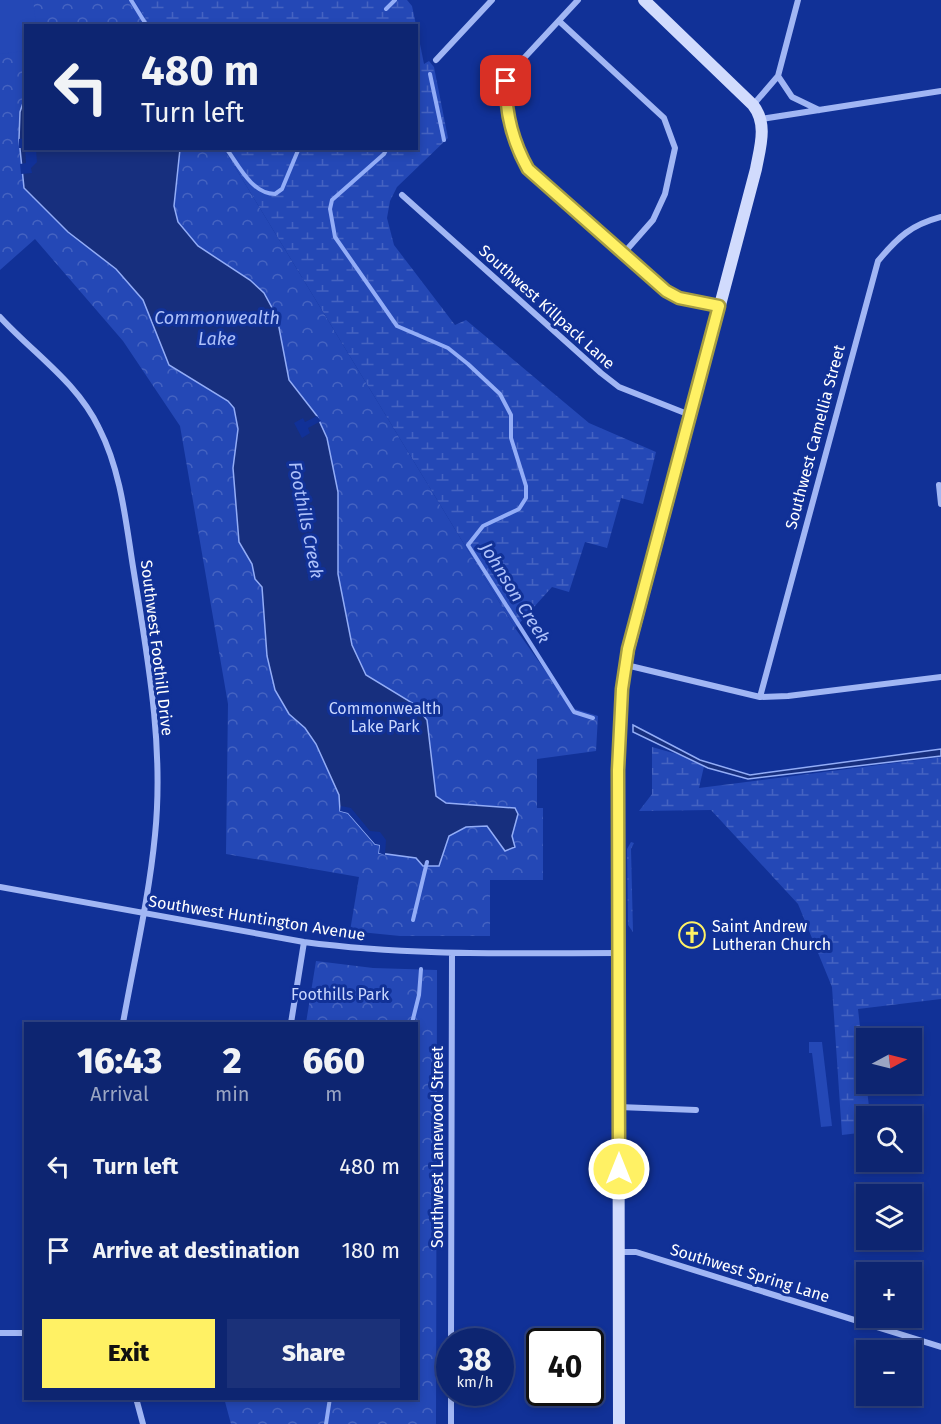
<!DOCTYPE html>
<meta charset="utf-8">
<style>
:root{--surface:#0d2571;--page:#1b3179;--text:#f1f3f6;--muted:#9aa5c3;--line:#2d4284;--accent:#fff164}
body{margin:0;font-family:"Fira Sans",sans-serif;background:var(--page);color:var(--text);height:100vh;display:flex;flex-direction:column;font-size:22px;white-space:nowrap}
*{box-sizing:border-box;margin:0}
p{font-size:20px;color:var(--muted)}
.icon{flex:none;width:33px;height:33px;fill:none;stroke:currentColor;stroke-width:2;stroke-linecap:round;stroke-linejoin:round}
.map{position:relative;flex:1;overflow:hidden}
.sheet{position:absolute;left:24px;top:1022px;width:394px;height:378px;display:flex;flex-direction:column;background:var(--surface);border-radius:0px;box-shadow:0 3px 9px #0003,0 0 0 2px var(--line)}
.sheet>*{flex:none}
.hud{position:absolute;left:24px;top:24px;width:394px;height:126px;border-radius:0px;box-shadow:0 3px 9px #0003,0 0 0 2px var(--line);background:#0d2571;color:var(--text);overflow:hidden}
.needle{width:39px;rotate:83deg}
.fabs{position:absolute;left:856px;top:1028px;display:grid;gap:12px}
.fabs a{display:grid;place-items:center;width:66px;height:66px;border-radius:0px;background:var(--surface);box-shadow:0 3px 9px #0003,0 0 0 2px var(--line);font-size:30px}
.speed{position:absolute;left:436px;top:1328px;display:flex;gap:12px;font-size:30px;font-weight:700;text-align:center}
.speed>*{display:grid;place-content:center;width:78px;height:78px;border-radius:50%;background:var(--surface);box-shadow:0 3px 9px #0003,0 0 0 2px var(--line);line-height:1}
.speed small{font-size:15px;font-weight:400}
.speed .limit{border:3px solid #111;border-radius:9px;background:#fff;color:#111}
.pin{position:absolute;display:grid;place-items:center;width:51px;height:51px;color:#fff;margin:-26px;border-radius:12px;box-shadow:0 3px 9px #0006}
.me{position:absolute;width:66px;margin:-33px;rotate:0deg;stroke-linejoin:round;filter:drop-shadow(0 0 4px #0008)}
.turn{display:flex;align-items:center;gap:21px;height:126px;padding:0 18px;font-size:27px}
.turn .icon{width:78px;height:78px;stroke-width:2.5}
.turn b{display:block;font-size:42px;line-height:51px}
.eta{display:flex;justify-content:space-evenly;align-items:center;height:102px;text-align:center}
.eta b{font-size:36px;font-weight:800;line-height:42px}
.primary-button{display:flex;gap:12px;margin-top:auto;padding:12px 18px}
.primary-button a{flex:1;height:69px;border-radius:0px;background:var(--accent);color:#111;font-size:24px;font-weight:800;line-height:69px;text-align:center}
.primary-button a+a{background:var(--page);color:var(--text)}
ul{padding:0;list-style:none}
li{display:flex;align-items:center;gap:18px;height:84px;padding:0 18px}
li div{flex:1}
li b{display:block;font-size:22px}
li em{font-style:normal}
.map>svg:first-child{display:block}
</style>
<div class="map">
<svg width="941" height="1424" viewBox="0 0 941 1424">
<defs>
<pattern id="forest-crowns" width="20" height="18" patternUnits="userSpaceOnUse" patternTransform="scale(1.5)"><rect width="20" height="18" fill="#2448b6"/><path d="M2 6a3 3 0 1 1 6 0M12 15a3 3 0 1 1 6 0" fill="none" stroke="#4563c1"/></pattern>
<pattern id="wetland-marsh" width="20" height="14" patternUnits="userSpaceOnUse" patternTransform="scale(1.5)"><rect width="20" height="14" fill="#2448b6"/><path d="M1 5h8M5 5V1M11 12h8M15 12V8" fill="none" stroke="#4563c1"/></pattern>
</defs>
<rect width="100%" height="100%" fill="#113197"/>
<path fill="url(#forest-crowns)" d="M0 0H134L150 25 26 26V148L224 149 515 628 572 708 598 716 596 751 537 759V808H543V880H490V936H400L350 931 359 877 226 854 228 704 180 426 123 341 35 239 0 270Z
M316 961 373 968 437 970 436 1424H231L224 1398H417V1023H306Z"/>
<path fill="url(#wetland-marsh)" d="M134 0H407L412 6 416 25H150Z
M417 29 424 64 429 61 434 67 448 138 397 187 390 201 387 218 394 245 455 325 466 320 589 423 656 452 643 504 621 498 607 548 585 542 569 592 552 587 515 628 224 149 417 148Z
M652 747 705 762 699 788 941 757V999L858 1009 870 1116H867V1132L842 1135 832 987 798 904 711 810 639 811 652 794Z
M631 842 634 843 631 849 633 932 628 925 627 849Z"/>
<path fill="#2448b6" d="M0 0H33L36 25 26 26 25 51 0 54Z
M809 1042H822L832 1126 821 1127 812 1053H809Z"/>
<path fill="#172f7e" stroke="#93adf7" stroke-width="1.5" d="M25 97 26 148 180 149 174 206 178 222 198 246 250 280 264 293 277 317 289 380 317 416 327 438 338 492V574L352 645 366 675 414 704 427 720 436 796 446 803 515 808 518 814 512 836 515 847 505 851 487 826 466 827 449 836 439 866H423L416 858 379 853 380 845 375 844 348 813 340 811 339 795 316 744 305 728 289 714 275 690 267 656 262 587 255 579 252 564 239 542 233 468 238 429 234 408 228 401 169 365 143 300 116 269 68 232 24 188 19 139 20 112Z
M633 725 700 760 750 775 941 749V756L748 779 708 768 633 732Z"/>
<path fill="#113197" d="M25 138 26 148 36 149 37 162 31 168 32 173 21 174 20 164 26 163 25 148H19V139Z
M317 416 321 421 308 428 310 433 302 438 294 423 303 418 305 422Z
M341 806 351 808 370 831 380 832 386 840 385 855 379 853 380 845 375 844 348 813 340 811Z"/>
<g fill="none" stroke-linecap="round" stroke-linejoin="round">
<path stroke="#93adf7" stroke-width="4" d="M131 0 147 26
M386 9 395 0
M430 74 444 140
M226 148C239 166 252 194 275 194L282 189 299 148
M387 148 384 154 332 200 330 209 335 237 397 326 448 348 468 364 500 394 511 415V438L526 486V498L519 509 483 526 468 545 574 712 593 718
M413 920 427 862
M412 1023 419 995 421 969
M326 1424 330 1398"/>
<path stroke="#a1b6f4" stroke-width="6" d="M578 0 513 70C495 100 513 141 528 169L666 291 679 298 719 306
M559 21 664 118 675 148 665 194 653 220 623 254
M436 60 492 0
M778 76 792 97 819 110
M753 105 778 76 798 0
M761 119 941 91
M402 195 601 373 619 387 690 415
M0 317C34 354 77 382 99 428 122 473 126 525 134 573 148 660 164 747 155 835 149 898 134 961 123 1023
M939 485 941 504
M626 665 760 697 788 696 941 677
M760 697 878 261C898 237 911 225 941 217
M0 887 304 942C409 956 513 953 619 953
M291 1023 304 942
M619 1107 696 1110
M619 1252H636L941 1347
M0 1333H26
M451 1341 452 953
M451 1392V1424
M136 1398 143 1424"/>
<path stroke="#d1dbfd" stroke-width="12" d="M619 1424 618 770 622 689 629 649 756 169C760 147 768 124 753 105L644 0"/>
</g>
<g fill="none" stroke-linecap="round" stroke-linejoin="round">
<g stroke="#a69d41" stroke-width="15">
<path id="route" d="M506 81C505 113 513 142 528 169L666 291 679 298 719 306 628 649 622 689 618 770 619 1169"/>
</g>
<use href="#route" stroke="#fff164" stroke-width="10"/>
</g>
<defs>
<g id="church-ring" transform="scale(1.35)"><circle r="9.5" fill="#113197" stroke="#fff164" stroke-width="1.5"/><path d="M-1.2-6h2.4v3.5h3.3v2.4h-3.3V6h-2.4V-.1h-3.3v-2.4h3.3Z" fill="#fff164"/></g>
</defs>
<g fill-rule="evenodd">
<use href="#church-ring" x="692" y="935"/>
</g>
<g text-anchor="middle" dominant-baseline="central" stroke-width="6" stroke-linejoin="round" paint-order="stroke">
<g font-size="16" fill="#fff" stroke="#113197">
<text transform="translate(547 307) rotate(42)">Southwest Killpack Lane</text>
<text transform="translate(815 437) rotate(-75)">Southwest Camellia Street</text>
<text transform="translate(157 648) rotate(83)">Southwest Foothill Drive</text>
<text transform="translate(257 918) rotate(9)">Southwest Huntington Avenue</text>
<text transform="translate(437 1147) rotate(-90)">Southwest Lanewood Street</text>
<text transform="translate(750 1273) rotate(17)">Southwest Spring Lane</text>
</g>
<g font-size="16" fill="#c9d7fe" stroke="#113197">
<text x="385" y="708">Commonwealth<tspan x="385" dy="18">Lake Park</tspan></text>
<text x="340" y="994">Foothills Park</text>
</g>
<g font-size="16" fill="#fff" stroke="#113197" text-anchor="start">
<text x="712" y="926">Saint Andrew<tspan x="712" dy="18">Lutheran Church</tspan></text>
</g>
<g font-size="18" font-style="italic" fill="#aec1fa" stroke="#113197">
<text x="217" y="318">Commonwealth<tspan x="217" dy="21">Lake</tspan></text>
<text transform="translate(306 520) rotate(79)">Foothills Creek</text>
<text transform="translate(515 593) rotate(58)">Johnson Creek</text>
</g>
</g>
</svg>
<div class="fabs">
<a><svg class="needle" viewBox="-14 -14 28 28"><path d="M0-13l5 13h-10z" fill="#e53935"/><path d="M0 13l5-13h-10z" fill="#9aa5c3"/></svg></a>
<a><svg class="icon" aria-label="search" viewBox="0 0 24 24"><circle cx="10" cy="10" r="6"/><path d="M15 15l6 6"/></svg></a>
<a><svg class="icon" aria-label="layers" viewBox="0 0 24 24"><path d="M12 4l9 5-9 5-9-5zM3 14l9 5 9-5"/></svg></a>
<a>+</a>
<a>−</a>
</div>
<div class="speed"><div>38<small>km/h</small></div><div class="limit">40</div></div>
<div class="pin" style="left:506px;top:81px;background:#d93025"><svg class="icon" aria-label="arrive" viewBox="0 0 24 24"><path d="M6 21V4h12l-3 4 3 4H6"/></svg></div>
<svg class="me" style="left:619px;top:1169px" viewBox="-20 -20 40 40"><circle r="17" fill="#fff164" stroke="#fff" stroke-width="3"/><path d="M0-11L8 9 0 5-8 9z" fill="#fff"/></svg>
<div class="hud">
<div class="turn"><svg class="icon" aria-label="left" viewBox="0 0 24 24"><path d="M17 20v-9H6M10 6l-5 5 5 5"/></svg><div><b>480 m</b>Turn left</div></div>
</div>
<section class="sheet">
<div class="eta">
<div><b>16:43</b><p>Arrival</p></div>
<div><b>2</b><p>min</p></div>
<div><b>660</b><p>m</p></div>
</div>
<ul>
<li><svg class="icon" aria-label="left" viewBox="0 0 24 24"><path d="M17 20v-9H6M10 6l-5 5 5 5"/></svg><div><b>Turn left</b></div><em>480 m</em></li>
<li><svg class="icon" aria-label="arrive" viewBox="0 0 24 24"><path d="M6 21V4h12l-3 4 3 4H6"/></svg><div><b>Arrive at destination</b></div><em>180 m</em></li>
</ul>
<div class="primary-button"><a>Exit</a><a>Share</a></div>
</section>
</div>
